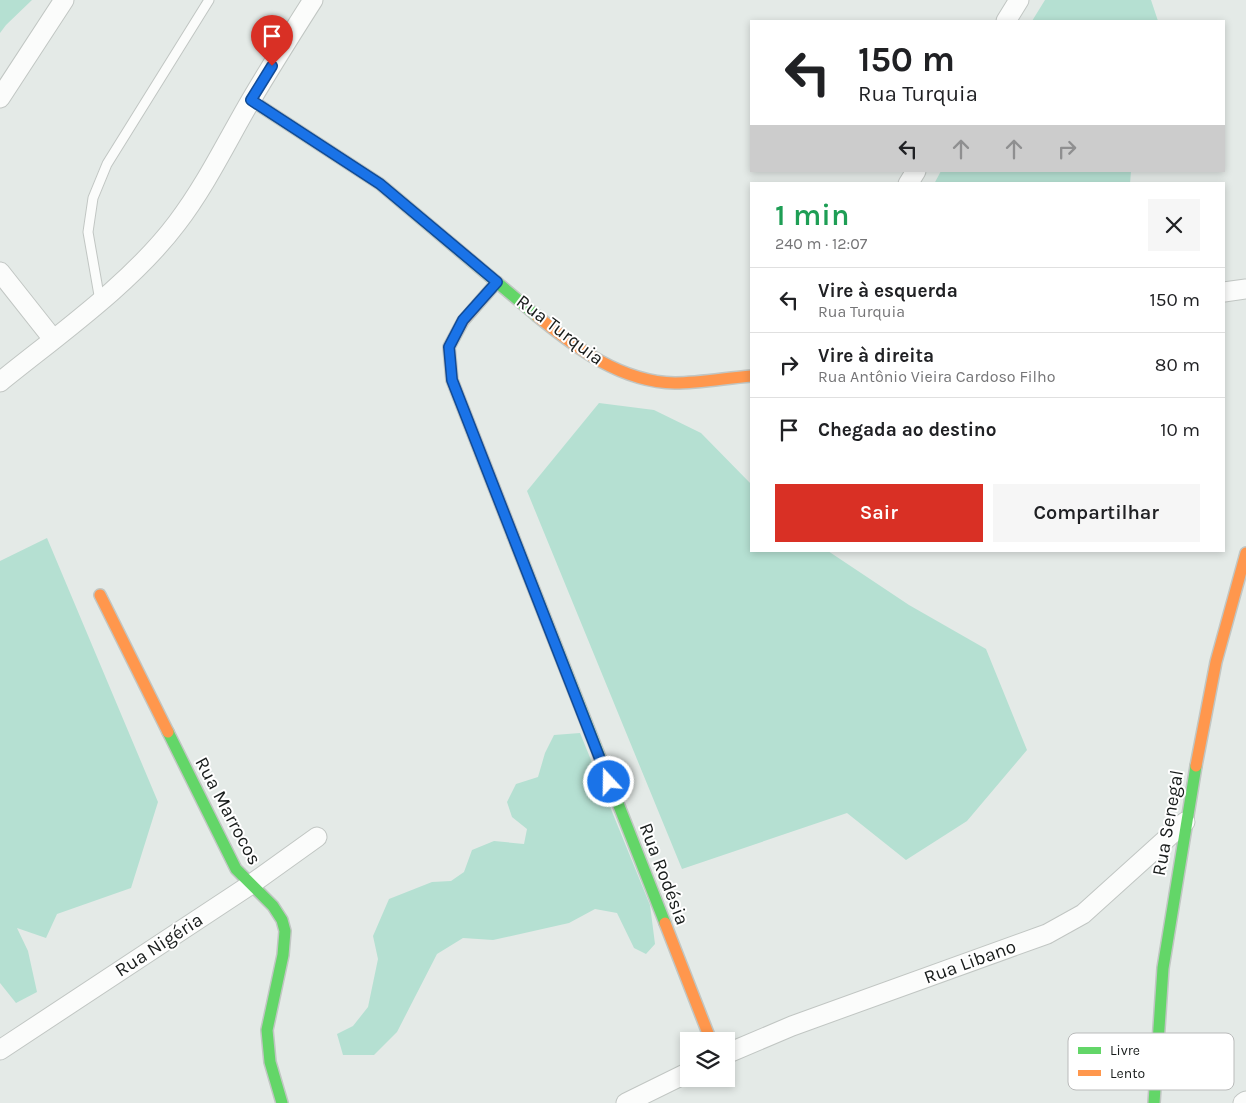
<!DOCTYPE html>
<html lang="pt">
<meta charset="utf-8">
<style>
:root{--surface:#fff;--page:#f6f6f6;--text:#202124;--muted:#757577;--line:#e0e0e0;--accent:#d93025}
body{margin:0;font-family:Karla,sans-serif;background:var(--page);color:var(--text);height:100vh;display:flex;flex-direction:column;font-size:19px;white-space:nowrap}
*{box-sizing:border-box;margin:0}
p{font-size:16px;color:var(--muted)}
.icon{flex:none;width:28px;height:28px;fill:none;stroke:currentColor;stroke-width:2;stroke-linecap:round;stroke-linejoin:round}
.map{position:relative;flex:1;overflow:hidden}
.panel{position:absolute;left:750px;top:182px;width:475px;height:370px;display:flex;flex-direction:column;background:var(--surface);border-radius:0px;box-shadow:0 2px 8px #0003}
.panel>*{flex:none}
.banner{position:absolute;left:750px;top:20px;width:475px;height:152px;border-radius:0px;box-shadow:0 2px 8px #0003;background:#fff;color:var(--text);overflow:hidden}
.controls{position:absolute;left:680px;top:1032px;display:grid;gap:10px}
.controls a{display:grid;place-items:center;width:55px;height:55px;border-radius:0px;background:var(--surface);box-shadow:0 2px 8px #0003;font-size:25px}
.pin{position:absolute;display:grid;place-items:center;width:42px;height:42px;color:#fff;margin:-51px -21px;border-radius:50% 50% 50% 0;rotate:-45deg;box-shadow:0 0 5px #0007}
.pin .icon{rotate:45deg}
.me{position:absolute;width:55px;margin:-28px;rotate:339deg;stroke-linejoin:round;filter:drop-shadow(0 0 4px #0008)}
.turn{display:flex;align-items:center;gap:18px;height:105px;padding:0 25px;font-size:22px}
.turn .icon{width:65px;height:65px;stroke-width:2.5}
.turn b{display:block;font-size:35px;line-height:42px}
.lanes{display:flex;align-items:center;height:48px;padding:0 25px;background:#0003;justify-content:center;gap:25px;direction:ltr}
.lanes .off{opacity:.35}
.round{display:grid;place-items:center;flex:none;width:52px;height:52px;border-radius:0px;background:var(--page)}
.headline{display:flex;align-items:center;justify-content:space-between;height:85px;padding:0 25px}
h1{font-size:30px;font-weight:600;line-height:38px;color:#1e9e55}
.cta{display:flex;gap:10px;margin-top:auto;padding:10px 25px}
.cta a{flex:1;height:58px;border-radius:0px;background:var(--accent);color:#fff;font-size:20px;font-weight:600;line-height:58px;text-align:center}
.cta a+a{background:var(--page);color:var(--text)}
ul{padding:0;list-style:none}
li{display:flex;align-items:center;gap:15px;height:65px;padding:0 25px;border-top:1px solid var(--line)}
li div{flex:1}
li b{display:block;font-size:19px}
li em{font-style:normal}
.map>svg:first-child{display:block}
</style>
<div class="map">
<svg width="1246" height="1103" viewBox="0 0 1246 1103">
<rect width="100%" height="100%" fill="#e4eae7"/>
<path fill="#b5e0d2" d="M0 0H32L6 25 0 33Z
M1045 0H1151L1158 21H1032Z
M941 171H1131L1130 184H934Z
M599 403 654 410 701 433 751 484V551H828L909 605 986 649 1027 750 967 821 906 860 847 813 682 869 527 491Z
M47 538 158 802 131 888 57 914 46 938 17 928 28 951 37 992 16 1003 0 983V561Z
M580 733 650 905 655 944 646 954 634 948 617 913 595 909 569 923 493 940 463 938 437 954 397 1032 374 1055H343L337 1034 353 1026 368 1007 378 959 373 936 389 899 432 882 451 881 464 872 472 850 494 841 524 844 527 829 512 817 507 802 516 784 538 777 545 753 554 735Z"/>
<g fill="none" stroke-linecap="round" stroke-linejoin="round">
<g stroke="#c1c6c3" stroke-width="11">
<path id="lane" d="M100 301 88 232 93 198 107 164 209 0"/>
</g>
<g stroke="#c1c6c3" stroke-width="21">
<path id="street" d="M1006 21 1019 0
M0 98 64 0
M908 184 916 171
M0 272 53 339
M1224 292 1246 289
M0 382C58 335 132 283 177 223 206 185 227 141 251 100 271 66 292 33 313 0
M0 1050 250 885 317 837
M726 1054 792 1026 1047 934 1083 914 1185 822
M626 1103 689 1072
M1243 1103 1246 1101"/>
</g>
<g stroke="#c1c6c3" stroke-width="14">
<path id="fast" d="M251 100 380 184 537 316
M513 536 665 923
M168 732 236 869 273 906 282 920 285 931 283 955 267 1030 270 1062 282 1103
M1154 1103 1163 968 1196 766"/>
</g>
<g stroke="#c1c6c3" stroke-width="14">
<path id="slow" d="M497 282 463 321 449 347 452 380 513 536
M537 316C576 348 621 382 675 383 700 383 726 378 751 376
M100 595 168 732
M1196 766 1216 662 1246 553
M665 923 711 1041"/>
</g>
<use href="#lane" stroke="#fbfcfb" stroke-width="9"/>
<use href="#street" stroke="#fbfcfb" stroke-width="19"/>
<use href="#fast" stroke="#63d668" stroke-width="11"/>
<use href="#slow" stroke="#ff974d" stroke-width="11"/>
</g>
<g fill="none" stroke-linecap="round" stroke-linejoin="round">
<g stroke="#114b97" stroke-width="12">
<path id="route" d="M272 66 251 100 380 184 497 282 463 320 449 347 452 380 609 782"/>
</g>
<use href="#route" stroke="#1a73e8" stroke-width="9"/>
</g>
<g text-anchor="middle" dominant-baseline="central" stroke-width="4" stroke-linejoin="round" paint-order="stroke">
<g font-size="19" fill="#181c1b" stroke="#fff">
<text transform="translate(560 330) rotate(37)">Rua Turquia</text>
<text transform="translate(228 811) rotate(62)">Rua Marrocos</text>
<text transform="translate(1168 823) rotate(-80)">Rua Senegal</text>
<text transform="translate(664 874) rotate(69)">Rua Rodésia</text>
<text transform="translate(159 945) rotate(-33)">Rua Nigéria</text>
<text transform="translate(970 962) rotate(-20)">Rua Libano</text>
</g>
</g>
<rect x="1068" y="1033" width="166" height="57" rx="8" fill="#fff" stroke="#babbbb" stroke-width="1"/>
<rect x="1078" y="1047" width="23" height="7" fill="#63d668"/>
<rect x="1078" y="1070" width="23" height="6" fill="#ff974d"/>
<g font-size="14" fill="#181c1b">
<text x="1110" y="1055">Livre</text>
<text x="1110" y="1078">Lento</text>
</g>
</svg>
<div class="controls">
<a><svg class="icon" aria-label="layers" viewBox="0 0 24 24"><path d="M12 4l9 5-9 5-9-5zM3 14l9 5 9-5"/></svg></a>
</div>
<div class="pin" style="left:272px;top:66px;background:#d93025"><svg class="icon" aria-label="arrive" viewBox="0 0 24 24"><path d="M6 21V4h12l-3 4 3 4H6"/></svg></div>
<svg class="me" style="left:609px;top:782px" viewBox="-20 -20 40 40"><circle r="17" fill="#1a73e8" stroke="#fff" stroke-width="3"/><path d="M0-11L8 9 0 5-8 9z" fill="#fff"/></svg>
<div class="banner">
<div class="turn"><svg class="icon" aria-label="left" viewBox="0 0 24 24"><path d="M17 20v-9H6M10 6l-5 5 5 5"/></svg><div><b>150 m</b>Rua Turquia</div></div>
<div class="lanes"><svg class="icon" aria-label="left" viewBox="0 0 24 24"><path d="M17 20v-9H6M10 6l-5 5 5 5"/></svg><svg class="icon off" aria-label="ahead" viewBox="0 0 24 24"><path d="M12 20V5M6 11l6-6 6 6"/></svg><svg class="icon off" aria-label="ahead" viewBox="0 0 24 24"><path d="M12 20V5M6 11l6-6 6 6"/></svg><svg class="icon off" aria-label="right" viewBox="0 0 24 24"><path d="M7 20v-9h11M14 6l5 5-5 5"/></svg></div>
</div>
<section class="panel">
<div class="headline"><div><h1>1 min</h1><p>240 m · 12:07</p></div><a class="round"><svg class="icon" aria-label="close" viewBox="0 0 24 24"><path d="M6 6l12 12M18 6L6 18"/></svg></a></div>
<ul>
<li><svg class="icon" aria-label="left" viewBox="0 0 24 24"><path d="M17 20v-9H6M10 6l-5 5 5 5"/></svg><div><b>Vire à esquerda</b><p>Rua Turquia</p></div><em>150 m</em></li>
<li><svg class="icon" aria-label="right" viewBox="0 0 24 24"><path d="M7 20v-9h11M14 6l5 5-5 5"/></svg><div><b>Vire à direita</b><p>Rua Antônio Vieira Cardoso Filho</p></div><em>80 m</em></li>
<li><svg class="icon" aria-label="arrive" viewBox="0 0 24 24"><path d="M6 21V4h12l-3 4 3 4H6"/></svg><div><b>Chegada ao destino</b></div><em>10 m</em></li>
</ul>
<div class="cta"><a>Sair</a><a>Compartilhar</a></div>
</section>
</div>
